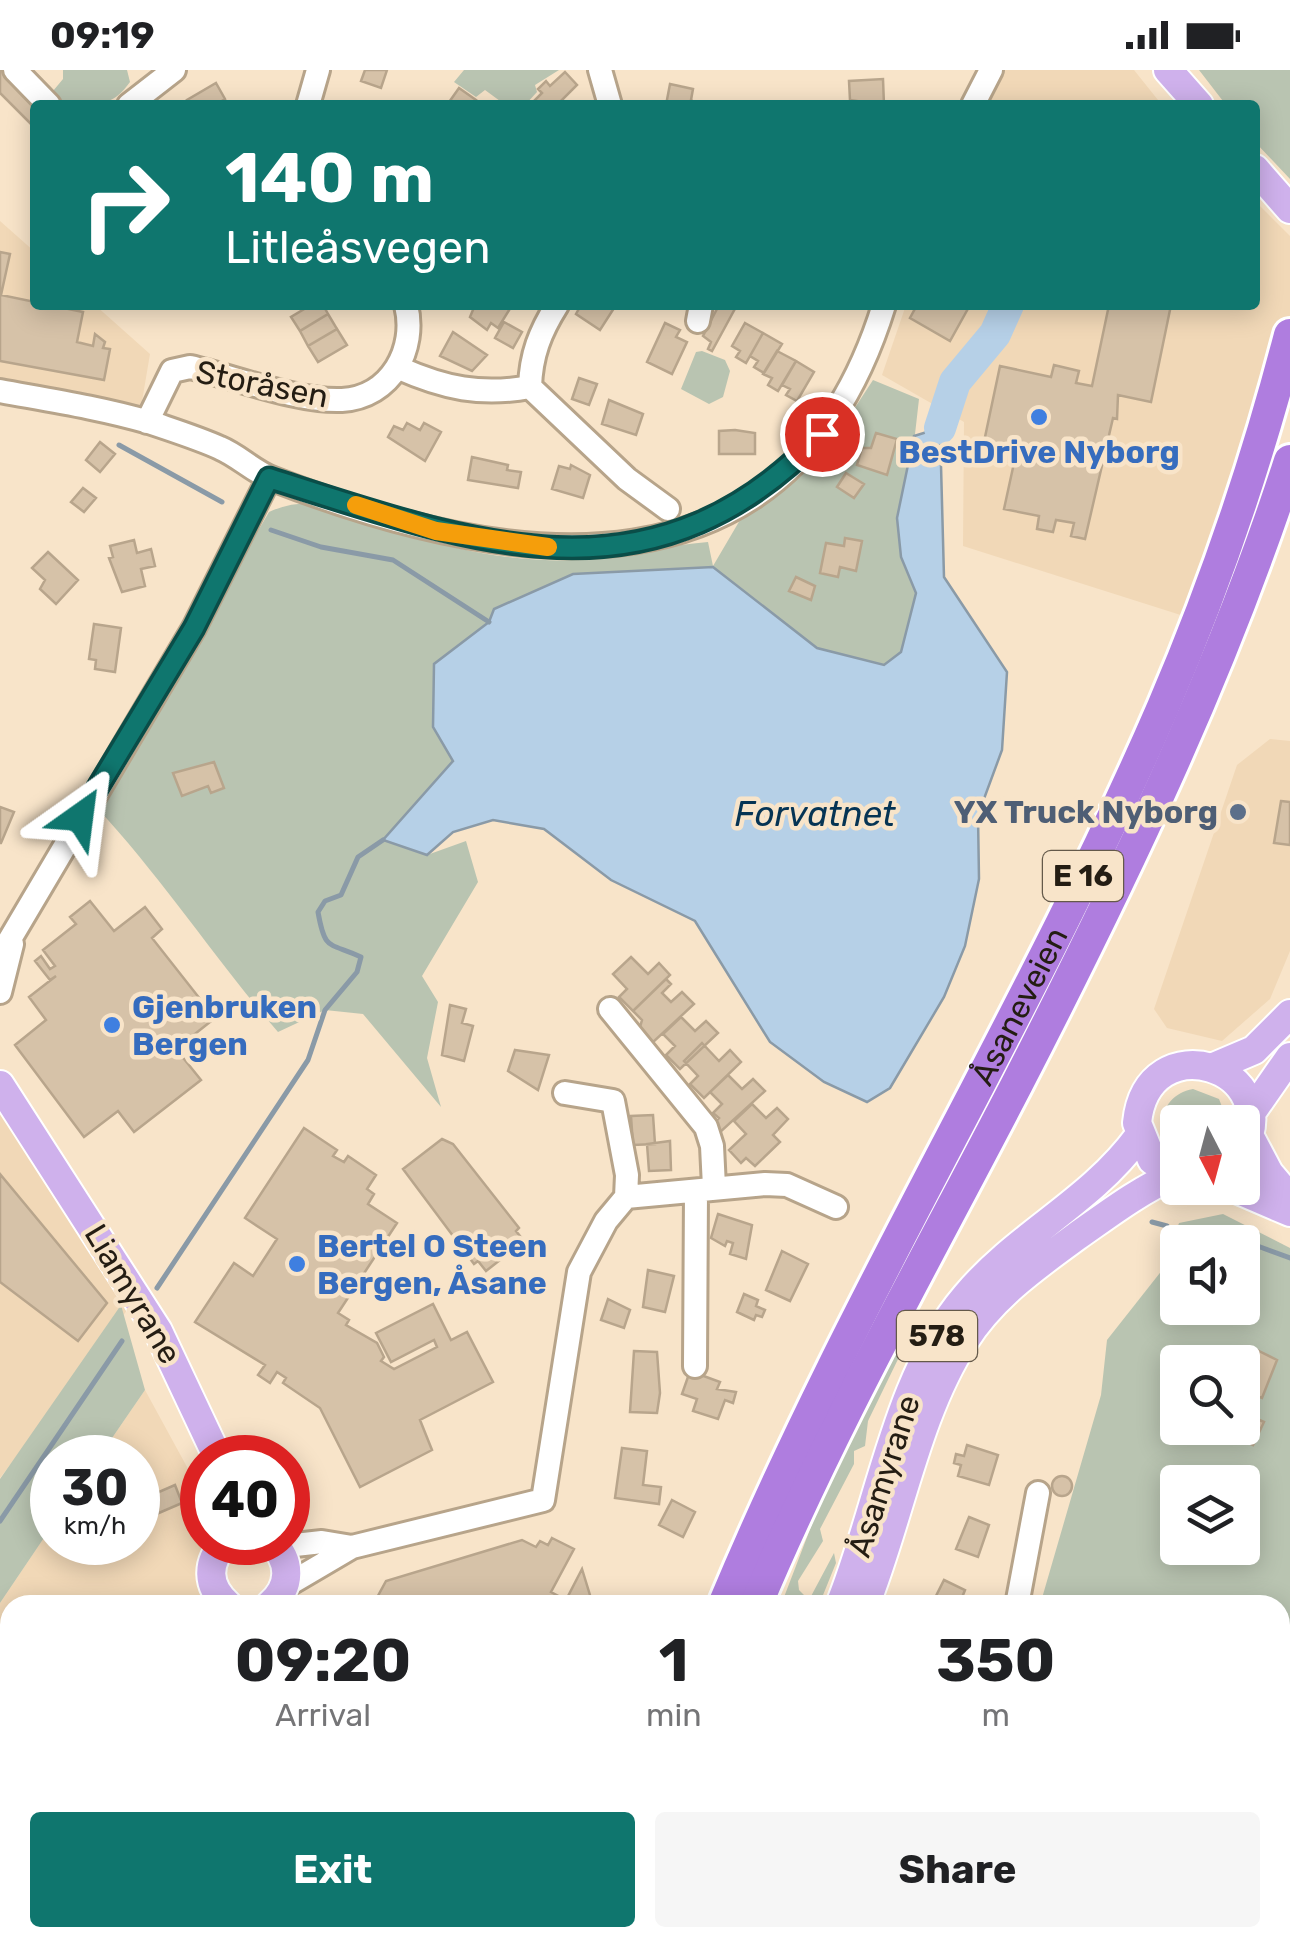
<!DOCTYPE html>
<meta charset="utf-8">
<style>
:root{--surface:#fff;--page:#f6f6f6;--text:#202124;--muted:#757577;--accent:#0f766e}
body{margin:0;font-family:Rubik,sans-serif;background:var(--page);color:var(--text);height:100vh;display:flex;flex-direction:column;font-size:38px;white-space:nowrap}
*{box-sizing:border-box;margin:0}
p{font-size:32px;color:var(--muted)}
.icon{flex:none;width:55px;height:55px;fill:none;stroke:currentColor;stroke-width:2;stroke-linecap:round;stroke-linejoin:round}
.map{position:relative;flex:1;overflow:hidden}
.panel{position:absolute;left:0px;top:1525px;width:1290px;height:352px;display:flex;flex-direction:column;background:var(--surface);border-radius:30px 30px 0 0;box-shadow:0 5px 25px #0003}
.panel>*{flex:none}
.hud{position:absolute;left:30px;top:30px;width:1230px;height:210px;border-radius:10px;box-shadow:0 5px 25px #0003;background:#0f766e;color:#fff;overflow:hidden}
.needle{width:65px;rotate:174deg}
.controls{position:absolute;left:1160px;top:1035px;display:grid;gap:20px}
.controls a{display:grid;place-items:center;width:100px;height:100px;border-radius:10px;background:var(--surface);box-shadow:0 5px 25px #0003;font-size:50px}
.speed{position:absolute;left:30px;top:1365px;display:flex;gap:20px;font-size:50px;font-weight:700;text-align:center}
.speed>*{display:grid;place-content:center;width:130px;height:130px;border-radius:50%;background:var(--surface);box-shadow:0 5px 25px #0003;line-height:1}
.speed small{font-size:25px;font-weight:400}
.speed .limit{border:15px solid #d22;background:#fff;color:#111}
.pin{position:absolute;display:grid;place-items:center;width:85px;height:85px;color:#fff;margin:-42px;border:5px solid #fff;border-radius:50%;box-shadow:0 2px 10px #0007}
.me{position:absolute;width:110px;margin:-55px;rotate:31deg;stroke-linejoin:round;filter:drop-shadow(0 0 8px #0008)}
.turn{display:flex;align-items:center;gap:35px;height:210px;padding:0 30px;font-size:45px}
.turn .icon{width:130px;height:130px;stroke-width:2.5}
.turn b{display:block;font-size:70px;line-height:85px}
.eta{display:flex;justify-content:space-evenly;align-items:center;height:170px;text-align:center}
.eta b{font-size:60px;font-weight:700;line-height:70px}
.action{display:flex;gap:20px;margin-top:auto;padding:20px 30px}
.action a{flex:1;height:115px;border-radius:10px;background:var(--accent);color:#fff;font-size:40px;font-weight:700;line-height:115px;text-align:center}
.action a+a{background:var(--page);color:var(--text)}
.status{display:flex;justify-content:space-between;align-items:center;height:70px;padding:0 50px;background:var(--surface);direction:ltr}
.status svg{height:28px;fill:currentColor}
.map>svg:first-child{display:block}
</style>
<div class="status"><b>09:19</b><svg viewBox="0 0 49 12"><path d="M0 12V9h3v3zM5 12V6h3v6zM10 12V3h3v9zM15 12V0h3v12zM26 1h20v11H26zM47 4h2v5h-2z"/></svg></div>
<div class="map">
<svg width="1290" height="1877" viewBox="0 0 1290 1877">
<rect width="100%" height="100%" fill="#f8e4c9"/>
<path fill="#f1d8b7" d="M991 0H1134L1162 35H976Z
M1255 131 1290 166V281L1187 547 963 476 964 352 882 305 906 235H1255Z
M0 151 35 182V235H95L150 284 139 349 0 331Z
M1270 669 1290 671V881L1270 929 1222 971 1167 958 1154 939 1237 695Z
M0 1026 134 1231 0 1408Z
M145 1320 187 1397 202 1453V1472L208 1473 218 1535H10V1838L0 1836V1533L52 1456V1472H138V1388L99 1387Z
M95 1868H303L300 1877H112Z"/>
<path fill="#b9c4b1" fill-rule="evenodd" d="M63 0H127L130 12C112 37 98 35 67 35L53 21 63 9Z
M464 0H559L535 15 537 22 525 35H497L500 31 485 20 476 27 454 12Z
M1199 0H1290V109L1255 72V35H1226Z
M702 281 725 290 730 301 723 327 709 334 681 319 696 282Z
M873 310 919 329 901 487 916 523 901 582 884 595 817 578 786 557 489 552 434 594 433 657 453 691 427 785 466 771 478 812 422 906 438 932 427 988 441 1037 363 944 325 940 278 962C215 889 163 809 97 738L269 442C331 413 396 464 457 478 498 488 553 493 594 489 632 485 669 475 708 472L713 496 740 450 800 407 841 359Z
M1193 1019 1219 1029 1228 1052H1178L1177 1080C1152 1060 1161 1025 1193 1019Z
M1223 1144 1290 1178V1877H1022L1015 1868H1280V1535H1040L1101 1325 1107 1270 1163 1199 1179 1153ZM1178 1172H1242V1238H1178ZM1178 1292H1242V1358H1178ZM1178 1412H1242V1478H1178Z
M121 1235 145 1320 99 1387 52 1388V1456L0 1533V1409Z
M912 1245 918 1248 868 1351 865 1376 854 1381V1394L820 1459 823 1471 798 1511 799 1520 809 1530 834 1483 836 1493 819 1535H781L817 1441Z
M0 1836 10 1838V1868H95L112 1877H37L0 1869Z"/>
<path fill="#b6d0e7" stroke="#8a9aa7" stroke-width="2.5" d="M940 358 944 507 1007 602 1002 680 978 745 979 809 965 876 944 927 890 1018 867 1032 824 1012 770 972 695 851 611 810 544 759 493 750 453 762 427 785 383 770 453 691 433 657 434 594 489 552 494 539 573 504 713 497 817 578 884 595 901 582 916 523 901 487 897 448 914 366Z"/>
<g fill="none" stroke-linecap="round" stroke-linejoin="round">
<path stroke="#8a9aa7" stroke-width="5" d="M119 375 222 432
M271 460 321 477 393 490 489 552
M1152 1152 1167 1156
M1236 1168 1290 1188
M157 1218 308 990 325 940 357 902 361 887C329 872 325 882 318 842L325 831 341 825 358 787 383 770
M0 1451 122 1271
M0 1856 10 1858
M45 1868 67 1877"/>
<path stroke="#b6d0e7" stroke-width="32" d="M940 358 955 312 995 264 1008 235"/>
</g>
<path fill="#d6c2a8" stroke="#b8a58c" stroke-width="2.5" d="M0 0H5L35 35 32 55 0 23Z
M365 0H387L381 18 361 11Z
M565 2 577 15 557 35H536L533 32 542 23 538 19 546 11 550 16Z
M883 9 884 35 850 30 849 11Z
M216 13 225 29 215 35H190L187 30Z
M670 14 693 19 691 30 699 35H666Z
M459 18 476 30 472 35H447Z
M0 182 10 184 1 225 83 242 77 272 93 276 95 264 105 272 103 278 110 279 104 310 0 291Z
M311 235H323L328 244 300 261 291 247Z
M475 235H507L511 237 498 258 491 253 487 260 470 247Z
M581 235H616L600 260 576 244Z
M719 235H737L712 281 708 279 711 272 703 266Z
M917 235H970L950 271 910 248Z
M1109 235H1171L1151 332 1118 325 1117 349 1113 348 1085 469 1071 466 1074 453 1056 450 1053 462 1037 459 1039 446 1004 439 1014 393 981 386 1000 296 1051 307 1054 295 1079 301 1076 313 1092 316Z
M328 244 337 259 308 276 300 261Z
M504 252 522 262 513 278 495 268Z
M665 253 680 260 676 267 687 272 672 304 647 292Z
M745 253 763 263 746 293 736 287 740 281 732 276Z
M337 259 347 275 318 292 308 276Z
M453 262 487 285 472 301 440 286Z
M763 263 782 274 764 303 754 297 758 291 750 286Z
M777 281 796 291 778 321 768 315 772 308 763 304Z
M796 291 814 302 797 331 786 325 790 319 782 315Z
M579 308 597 314 589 335 572 329Z
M609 330 643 344 636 365 602 354Z
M407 353 420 360 424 353 441 362 425 391 388 367 394 356 403 360Z
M735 360 755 363V384H719V361Z
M876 363 897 369 887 405 857 395 862 378H871Z
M100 372 115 384 100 402 86 390Z
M472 387 508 395 507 400 521 402 518 418 468 410Z
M571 395 590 405 583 428 552 419 559 396 570 399Z
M846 403 864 414 854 428 837 417Z
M83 418 96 428 84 442 71 432Z
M845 468 862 471 856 501 840 497 838 507 820 503 826 473 844 476Z
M134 470 137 483 151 479 155 496 141 499 145 516 122 522 109 488 113 487 110 476Z
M48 482 78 510 56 534 40 519 45 510 32 498Z
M796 507 815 516 811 530 789 521Z
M94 554 121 558 115 602 95 599 96 590 89 589Z
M214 692 224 718 211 723 208 716 182 726 173 703Z
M1281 731 1290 732V775L1274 773Z
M0 737 14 742 1 773H0Z
M90 831 114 861 145 837 162 859 152 868 215 948 176 979 201 1010 134 1062 118 1041 84 1067 15 975 46 950 29 927 56 906 50 910 35 891 41 886 50 899 55 896 43 880 76 854 70 847Z
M631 887 648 904 659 893 670 905 633 941 619 927 627 919 613 904Z
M666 909 671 914 662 923 671 932 682 922 694 934 651 974 639 961 642 950 633 941Z
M450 935 466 939 462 953 473 956 464 991 442 985Z
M681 947 695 961 706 951 718 963 680 999 666 985 675 976 663 964Z
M702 973 719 991 730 980 741 992 704 1028 690 1014 698 1006 684 991Z
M515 980 549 985 538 1020 508 1001Z
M728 1005 742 1019 753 1009 765 1021 718 1064 711 1056 719 1048 713 1043 722 1034 710 1022Z
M752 1034 766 1048 777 1038 788 1049 773 1065 780 1072 755 1096 746 1088 741 1093 729 1080 746 1064 734 1051Z
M653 1045 655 1074 633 1075 631 1046Z
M304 1058 337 1080 333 1086 344 1092 348 1086 376 1105 367 1119 374 1124 368 1134 397 1153 338 1243 349 1250 346 1255 377 1273 384 1287 381 1291 394 1299 437 1277 434 1270 391 1292 376 1263 433 1234 451 1270 467 1262 493 1312 420 1350 432 1380 360 1417 320 1338 283 1313 286 1308 277 1302 270 1313 258 1305 265 1295 195 1252 234 1193 253 1206 277 1169 245 1148Z
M442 1069 453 1074 519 1158 516 1161 524 1171 486 1201 478 1191 474 1194 403 1099Z
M670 1071 671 1100 649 1101 647 1074Z
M0 1104 107 1233 78 1271 0 1212Z
M718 1144 752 1155 746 1189 730 1184 733 1173 727 1171 725 1176 711 1168Z
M782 1181 808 1194 790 1231 766 1220Z
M648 1200 674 1206 665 1242 643 1237Z
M744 1224 758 1230 756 1236 765 1240 762 1247 756 1245 754 1250 737 1242Z
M608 1229 630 1240 624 1258 601 1250Z
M1255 1279 1277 1290 1262 1328 1242 1321V1292H1221L1226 1283 1248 1293Z
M634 1281 657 1282 660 1323 657 1343 630 1342Z
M690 1301 720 1312 717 1319 736 1322 733 1333 725 1330 718 1349 693 1341 697 1329 682 1324Z
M1248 1345 1264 1352 1253 1375 1238 1368Z
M967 1375 998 1385 989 1415 958 1406 961 1395 954 1393 956 1384 964 1386Z
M622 1378 647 1381 643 1415 661 1417 659 1434 615 1428Z
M1052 1416a10 10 0 1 1 20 0a10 10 0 1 1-20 0Z
M175 1415 182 1433 138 1452V1431Z
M672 1430 695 1442 683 1467 659 1455Z
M969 1447 989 1455 978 1487 956 1479Z
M552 1468 574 1479 551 1522 566 1530 582 1499 593 1535H373L386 1511 522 1470 536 1477 540 1471 548 1475Z
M944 1510 965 1520 961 1530 957 1528 964 1535 933 1532Z
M940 1868H981L982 1869 965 1877H944Z"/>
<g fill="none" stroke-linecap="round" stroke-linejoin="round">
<g stroke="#b7a48a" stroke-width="28">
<path id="minor" d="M15 0 49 35
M600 0 610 35
M129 35 174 0
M308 35 318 0
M973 35 991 0
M698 251 701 235
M399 298C444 318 481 326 530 317 531 285 540 262 557 235
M530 317 627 409 668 439
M0 321C49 330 101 338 149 352 172 360 198 368 220 378 239 386 254 402 273 409 514 503 790 540 884 235
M147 352 172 301 190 297C234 307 298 332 342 330 391 327 417 279 406 235
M0 886 194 558 269 408
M0 922 12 874
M610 939 706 1057 712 1076 714 1117
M565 1023 613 1031 627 1105 626 1127
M695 1296 696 1122
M277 1477 322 1472 352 1477
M284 1517 352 1477 543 1430 579 1202 606 1151 626 1127 765 1114 787 1115 836 1137
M1017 1535 1038 1423
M1006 1868 1011 1877"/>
</g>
<g stroke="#fff" stroke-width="32">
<path id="major" d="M1168 0 1199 35
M1255 99 1290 139
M1214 997 1254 980 1290 944
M0 1015 158 1261 218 1388
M1251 1043 1290 987
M1250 1067 1269 1103 1290 1128
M1178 1106 1152 1090 1137 1053C1147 952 1288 997 1242 1082
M1234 1118 1290 1142
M226 1472C206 1492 206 1516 228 1535
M270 1535C291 1517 292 1491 271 1472
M840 1535C880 1436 896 1308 966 1226 1018 1164 1090 1133 1139 1066
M865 1535C899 1451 916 1345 965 1270 993 1226 1036 1196 1077 1166 1110 1143 1137 1122 1174 1105
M345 1868 349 1877
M757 1877 758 1868
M780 1877 781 1868"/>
</g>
<g stroke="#fff" stroke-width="38">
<g id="highway">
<path id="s1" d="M724 1535C852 1227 1031 943 1163 637 1215 516 1257 392 1290 265"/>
<path d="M756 1535C831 1356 928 1186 1017 1014 1121 812 1220 607 1290 391"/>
<path d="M582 1877 591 1868"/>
<path d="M625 1877 629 1868"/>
</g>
</g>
<use href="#minor" stroke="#fff" stroke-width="22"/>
<use href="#major" stroke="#cfb1ec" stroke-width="28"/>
<use href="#highway" stroke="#af7ddf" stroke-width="32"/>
</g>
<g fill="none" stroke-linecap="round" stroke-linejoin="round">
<g stroke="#0a4d48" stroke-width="25">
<path id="route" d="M80 747 194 558 269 408C473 473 651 543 822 364"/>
</g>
<use href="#route" stroke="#0f766e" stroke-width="18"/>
<path stroke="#f59e0b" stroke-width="18" d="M356 435 436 461 548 477"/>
</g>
<g fill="#3f7fe0" stroke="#f8e4c9" stroke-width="4">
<circle cx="1039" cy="347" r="10"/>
<circle cx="112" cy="955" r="10"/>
<circle cx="297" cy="1194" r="10"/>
</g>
<circle fill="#5c6f8a" stroke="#f8e4c9" stroke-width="4" cx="1238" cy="742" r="10"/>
<g text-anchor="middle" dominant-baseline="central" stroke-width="9" stroke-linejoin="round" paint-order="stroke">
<g fill="#f8e4c9" stroke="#64594a" stroke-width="2.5">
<rect x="1043" y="781" width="80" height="50" rx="8"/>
<rect x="897" y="1241" width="80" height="50" rx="8"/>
</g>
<g font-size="30" font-weight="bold" fill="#241d13">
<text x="1083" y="806">E 16</text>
<text x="937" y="1266">578</text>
</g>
<g font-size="32" fill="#241d13" stroke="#f8e4c9">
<text transform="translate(262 314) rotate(11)">Storåsen</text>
<text stroke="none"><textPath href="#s1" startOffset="668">Åsaneveien</textPath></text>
<text transform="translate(133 1224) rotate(59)">Liamyrane</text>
<text transform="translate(884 1406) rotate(-72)">Åsamyrane</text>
</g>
<g font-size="32" font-weight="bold" fill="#366cbe" stroke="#f8e4c9" text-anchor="start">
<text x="1039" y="382" text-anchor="middle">BestDrive Nyborg</text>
<text x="132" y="937">Gjenbruken<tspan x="132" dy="37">Bergen</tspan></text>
<text x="317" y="1176">Bertel O Steen<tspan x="317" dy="37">Bergen, Åsane</tspan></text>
</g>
<g font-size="32" font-weight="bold" fill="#4e5e75" stroke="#f8e4c9" text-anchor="end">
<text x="1218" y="742">YX Truck Nyborg</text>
</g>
<g font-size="35" font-style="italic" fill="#063454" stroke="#f8e4c9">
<text x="815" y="744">Forvatnet</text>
</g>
</g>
</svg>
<div class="controls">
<a><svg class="needle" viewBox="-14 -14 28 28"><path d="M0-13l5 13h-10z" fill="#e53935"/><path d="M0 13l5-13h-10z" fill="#757577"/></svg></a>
<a><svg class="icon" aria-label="sound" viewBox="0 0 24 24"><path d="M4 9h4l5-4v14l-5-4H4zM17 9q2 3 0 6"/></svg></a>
<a><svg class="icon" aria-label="search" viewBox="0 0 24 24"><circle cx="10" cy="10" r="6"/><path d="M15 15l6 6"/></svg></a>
<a><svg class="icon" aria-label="layers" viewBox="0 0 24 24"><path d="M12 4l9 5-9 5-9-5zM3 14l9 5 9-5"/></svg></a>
</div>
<div class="speed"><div>30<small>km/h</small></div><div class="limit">40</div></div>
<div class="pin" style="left:822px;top:364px;background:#d93025"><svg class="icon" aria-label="arrive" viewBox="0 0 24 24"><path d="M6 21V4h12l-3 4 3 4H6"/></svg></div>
<svg class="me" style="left:80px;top:747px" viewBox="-20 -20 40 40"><path d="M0-17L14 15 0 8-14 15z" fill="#0f766e" stroke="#fff" stroke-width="4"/></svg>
<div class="hud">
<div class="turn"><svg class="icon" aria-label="right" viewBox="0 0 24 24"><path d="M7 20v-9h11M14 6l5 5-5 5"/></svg><div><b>140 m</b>Litleåsvegen</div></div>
</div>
<section class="panel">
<div class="eta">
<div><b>09:20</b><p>Arrival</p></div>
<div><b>1</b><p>min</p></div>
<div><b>350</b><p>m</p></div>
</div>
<div class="action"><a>Exit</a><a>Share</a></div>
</section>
</div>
